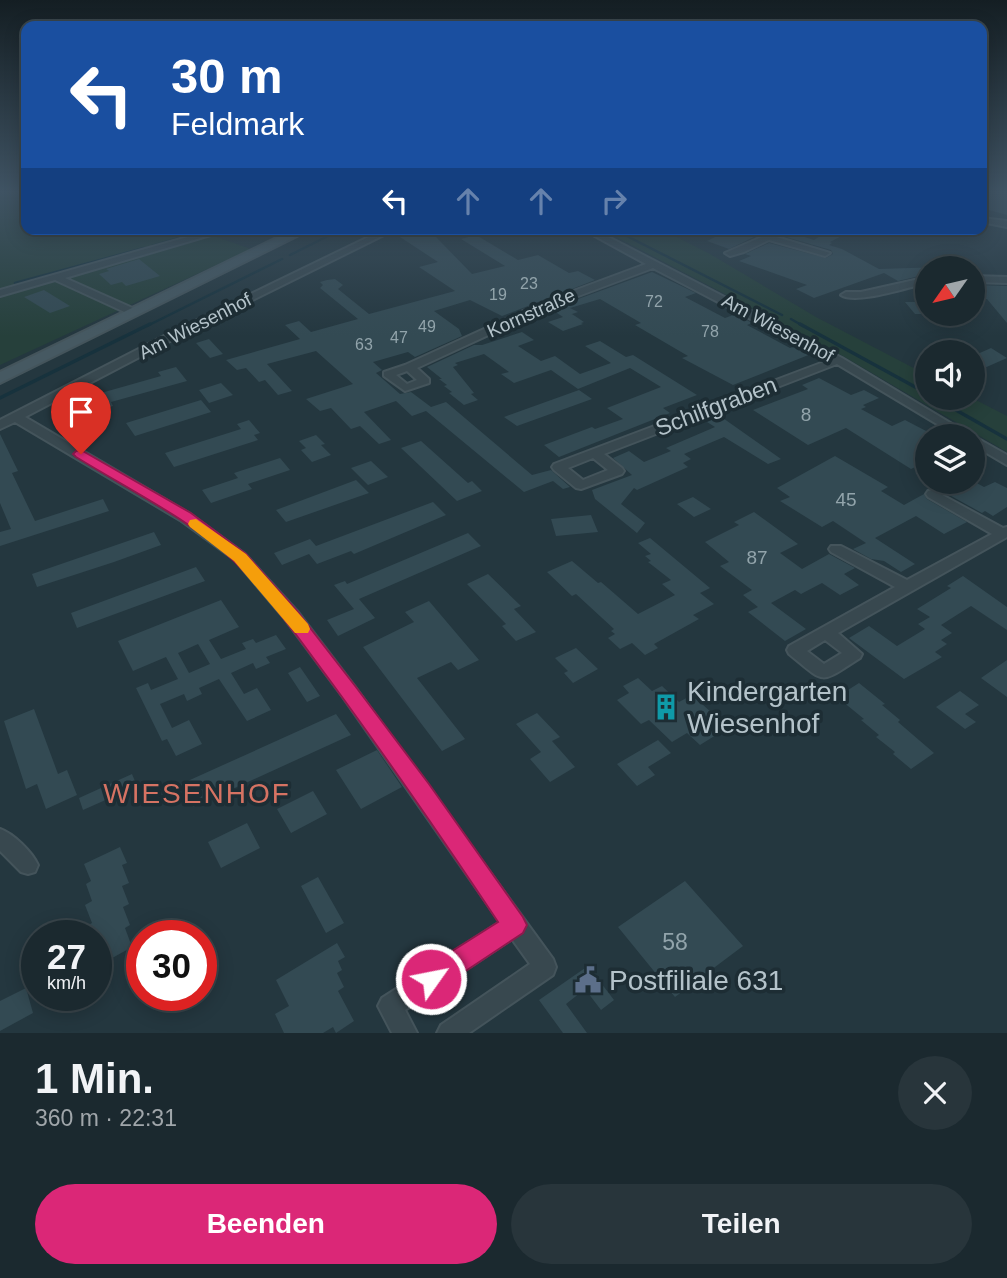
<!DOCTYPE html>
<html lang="de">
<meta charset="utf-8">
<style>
:root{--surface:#1b292f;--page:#28353b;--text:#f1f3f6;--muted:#a0a6aa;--line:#39454b;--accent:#db2777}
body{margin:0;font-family:Helvetica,sans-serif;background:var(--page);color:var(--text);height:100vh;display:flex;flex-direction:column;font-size:26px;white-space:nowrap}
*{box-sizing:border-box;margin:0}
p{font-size:23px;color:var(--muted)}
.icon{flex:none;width:38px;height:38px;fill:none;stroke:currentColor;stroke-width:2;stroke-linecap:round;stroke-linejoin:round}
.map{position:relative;height:1033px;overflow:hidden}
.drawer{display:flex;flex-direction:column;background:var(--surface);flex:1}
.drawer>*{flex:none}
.guide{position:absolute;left:21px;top:21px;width:966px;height:214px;border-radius:14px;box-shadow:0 4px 18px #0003,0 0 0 2px var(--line);background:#1a4fa0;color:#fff;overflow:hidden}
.needle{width:46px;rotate:236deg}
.fabs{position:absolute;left:915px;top:256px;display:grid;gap:14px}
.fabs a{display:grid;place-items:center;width:70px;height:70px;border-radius:50%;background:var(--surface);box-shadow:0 4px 18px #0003,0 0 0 2px var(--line);font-size:35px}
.speed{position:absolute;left:21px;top:920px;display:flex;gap:14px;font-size:35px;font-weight:700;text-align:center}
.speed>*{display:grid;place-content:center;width:91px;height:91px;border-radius:50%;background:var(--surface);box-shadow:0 4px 18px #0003,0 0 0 2px var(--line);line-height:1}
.speed small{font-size:18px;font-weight:400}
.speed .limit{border:10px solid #d22;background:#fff;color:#111}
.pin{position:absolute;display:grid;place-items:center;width:60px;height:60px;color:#fff;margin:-72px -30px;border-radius:50% 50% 50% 0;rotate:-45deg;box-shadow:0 0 7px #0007}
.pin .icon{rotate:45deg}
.me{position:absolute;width:77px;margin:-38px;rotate:57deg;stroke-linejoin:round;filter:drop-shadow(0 0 5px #0008)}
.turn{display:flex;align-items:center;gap:24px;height:147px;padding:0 35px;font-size:32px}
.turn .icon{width:91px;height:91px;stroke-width:2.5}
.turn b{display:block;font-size:49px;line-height:60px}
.lanes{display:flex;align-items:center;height:66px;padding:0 35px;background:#0003;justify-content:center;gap:35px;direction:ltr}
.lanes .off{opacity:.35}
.round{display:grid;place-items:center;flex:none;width:74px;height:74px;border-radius:37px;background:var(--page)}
.head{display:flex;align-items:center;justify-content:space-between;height:119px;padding:0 35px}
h1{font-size:42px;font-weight:800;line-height:52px}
.cta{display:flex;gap:14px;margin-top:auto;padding:14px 35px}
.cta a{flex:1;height:80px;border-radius:42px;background:var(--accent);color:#fff;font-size:28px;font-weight:800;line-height:80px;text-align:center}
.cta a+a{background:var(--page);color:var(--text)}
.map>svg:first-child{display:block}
</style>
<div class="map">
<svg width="1007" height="1033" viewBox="0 0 1007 1033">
<rect width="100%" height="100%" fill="#24373f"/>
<path fill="#26403b" d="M0 191H26V229H193L251 249 0 365Z
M601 229H661L710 254 816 317 927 375 928 397H970L1007 416V452L843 356Z"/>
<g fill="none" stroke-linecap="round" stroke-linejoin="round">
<path stroke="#17323d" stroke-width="2.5" d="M613 229 782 315
M152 246 196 233 190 229
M290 255 342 229
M15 283 144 248
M791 319 803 326
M147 326 282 259"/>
<path stroke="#17323d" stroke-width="3.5" d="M800 324 928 394
M933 397 1007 439
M0 398 150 324"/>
</g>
<path fill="#334a53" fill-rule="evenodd" d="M982 191H1007V215L982 208Z
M424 229 436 237 472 274 505 266 461 239 476 235 518 260 538 255 569 273 578 271 595 280 502 316 470 300 434 311 459 329 462 336 415 357 408 352 373 362 382 370 376 373 400 394 411 392 431 407 446 402 532 475 551 470 570 487 563 489 553 481 524 492 426 411 412 416 396 401 364 412 391 440 379 444 360 426 351 429 331 408 320 411 306 399 353 384 316 351 267 364 292 391 278 395 265 380 259 382 246 368 237 370 226 360 300 339 285 325 299 321 311 332 358 319 320 288 323 285 320 282 327 280 335 279 343 285 338 289 369 314 455 291 419 267 438 262 397 235Z
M831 229H855L830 242 832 243 829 245 842 249 879 269 942 267V268H928V274L898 281 884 273 814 298 796 289 807 285 739 261 751 256 745 254 769 243 826 258 833 254 831 250 786 237 792 233 814 240Z
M729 230 746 232 751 230 762 233 729 249 707 241Z
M139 259 160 276 126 286 122 282 111 285 99 274 109 271 106 269Z
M652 272 696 293 685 297 725 318 736 314 752 323 747 325 790 348 796 346 811 354 733 385 682 358 688 356 635 325 641 323 600 299 570 308 578 312 563 317 551 309Z
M973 285 1007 286V323L987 299H973Z
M44 290 70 306 50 313 24 297Z
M905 302H928V314H915Z
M572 314 584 322 581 323 583 324 563 331 548 322Z
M522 332 534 340 518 346 541 361 555 356 580 374 611 363 585 346 600 341 626 357 633 355 697 395 663 408 670 413 559 457 544 445 592 427 595 429 623 419 607 408 661 387 630 368 578 389 551 370 514 383 501 374 509 372 484 354 455 363 458 365 453 367 474 393 471 394 478 400 464 405 449 393 452 392 444 386 447 385 439 379H442L427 367 474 345H482Z
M209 339 223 354 210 358 196 343Z
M991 348 1007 358 973 373V356Z
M176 367 187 381 111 402 113 406 68 419 62 409 103 397 101 393 161 376 158 372Z
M819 378 851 395 864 390 879 398 863 405 866 407 861 409 892 426 905 420 928 432V461L911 469 846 428 808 445 753 410 808 389 802 385Z
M221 383 233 395 209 403 199 390Z
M579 390 592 399 517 426 504 417Z
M201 400 211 412 135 436 126 423Z
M720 416 781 459 768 464 724 437 684 454 691 459 683 463 688 467 637 490 634 488 621 504 645 523 637 533 595 499 592 490 632 475 613 458 629 451 644 462 671 451 666 448 715 427 707 422Z
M249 420 260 433 254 435 258 440 174 467 165 453 241 429 237 424Z
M0 434 18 471 12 473 35 521 103 499 109 511 0 546V532L11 529 0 503Z
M316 435 325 444 321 445 331 455 312 462 301 450 306 448 299 441Z
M421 441 468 483 472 481 482 491 457 501 401 448Z
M835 456 888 487 881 491 904 505 924 494 927 499 967 522 944 534 916 516 875 538 915 564 901 572 884 561 871 559 853 549 866 543 833 521 822 527 780 501 790 497 777 488Z
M280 458 290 470 248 484 252 489 211 503 202 490 238 478 234 473Z
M371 461 388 477 368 485 351 468Z
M356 480 369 493 286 522 276 510Z
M924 481H973L984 487 995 482 1007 488V507L993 516 985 511 982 513Z
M693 497 711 509 694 517 677 504Z
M433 502 446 515 354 554 351 551 317 564 309 554 282 565 274 553 310 539 316 546Z
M754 512 798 544 780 553 802 569 829 554 855 568 844 574 859 585 840 595 822 583 801 594 795 590 771 603 806 629 785 641 748 612 758 607 743 595 752 590 720 566 729 562 705 542 739 525 734 522Z
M591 515 598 532 556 536 551 519Z
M154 532 161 545 114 562 37 587 32 574Z
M468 533 481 546 359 599 375 618 338 636 327 620 354 609 334 585 345 581 347 584Z
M650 538 710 588 700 593 714 604 693 615 699 619 654 644 658 648 645 655 632 643 620 649 608 638 615 634 611 631 614 629 576 594 572 596 547 572 572 561 598 583 601 582 638 614 675 595 662 584 671 580 648 562 651 561 645 556 651 554 638 543Z
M196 567 205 581 156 599 77 628 71 613Z
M488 574 521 606 514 609 536 632 516 641 502 626 506 624 467 584Z
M963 576 1007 607V630L971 606 941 625 952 633 941 640 947 644 935 652 942 657 904 679 849 638 869 626 897 646 925 629 918 624 930 617 917 609 951 588 947 586Z
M221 600 239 627 209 640 221 659 246 649 242 643 253 639 256 643 276 635 286 649 266 657 270 663 256 669 253 663 231 673 244 694 257 688 271 710 247 721 219 679 199 688 202 694 187 701 184 694 160 704 172 728 189 720 202 744 176 756 167 739 162 741 136 688 148 683 151 690 178 679 166 657 133 671 118 641ZM198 644 210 664 189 673 178 653Z
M429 601 479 660 458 670 451 662 417 678 465 739 442 751 363 647 414 622 405 612Z
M576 648 598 669 573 683 564 673 568 671 555 658Z
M1007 660V697L981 678Z
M300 667 320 696 307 702 288 673Z
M638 678 652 691 662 686 679 702 692 695 712 713 700 720 716 735 700 745 687 733 672 742 649 720 641 724 617 700 629 693 623 686Z
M859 683 885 704 882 705 900 720 898 722 934 753 911 769 893 754 895 752 876 737 879 735 861 720 864 719 837 697Z
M960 691 979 705 965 714 976 722 965 729 936 707Z
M34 709 58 774 67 770 77 795 46 809 37 784 26 789 4 721Z
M537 713 560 737 552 741 575 767 550 782 530 759 541 752 516 724Z
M336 714 351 735 193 807 181 784Z
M658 740 671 753 648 767 655 775 637 786 617 764Z
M377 750 402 787 361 809 336 770Z
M132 774 137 786 83 810 79 798Z
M313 791 327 814 291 833 277 809Z
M247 823 260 848 221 868 208 842Z
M120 847 127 863 122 865 129 883 122 886 129 904 123 907 130 925 125 928 132 947 96 967V936H88L85 927 92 923 85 905 92 901 86 884 91 881 84 864Z
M318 877 344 923 326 933 301 886Z
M685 881 743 946 675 997 618 927Z
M337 943 345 957 338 961 342 970 337 973 344 987 338 991 354 1021 336 1033 333 1027 323 1033H284L275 1014 289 1006 276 980Z
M588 966 614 1000 601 1010 585 989 566 1004 587 1033H563L539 1000Z
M26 988 33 1013 0 1031V1001Z"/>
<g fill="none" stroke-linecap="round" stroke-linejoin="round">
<g stroke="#44545b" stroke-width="4">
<path id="minor" d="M982 218 1007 221V227L982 222Z
M216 229H231L65 278 137 310V314H129L55 280 0 296V290Z
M385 229H396L172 340 25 417 190 514 245 554 297 611 355 687 553 959 556 967 553 975 469 1033H437L441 1025 530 964 512 939 405 1010 417 1033H392L378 1006 382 998 500 922 343 697 285 619 235 560 180 520 15 422 0 429V420L164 336Z
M582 229H593L842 358 972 436H957L837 364 604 454 622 468 624 471 622 474 581 489 576 488 554 470 552 467 554 464 829 360 653 268 549 307 417 368 429 379V383L405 391 384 376V372L405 365 541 303 646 264ZM407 371 417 380 407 384 396 375ZM593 458 608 470 583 480 568 468Z
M766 229H774L773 236 830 253 825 256 769 240 744 252 730 256 725 253 764 236Z
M973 276 1007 277V283L973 282Z
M928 277V283C908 287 856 305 841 295L846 292H861Z
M973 436 1007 455V465L973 445Z
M933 490 1003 528 1007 527V537L838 633 862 654 860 658C819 684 827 685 789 654L787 650 789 646 895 587 831 552 829 549 831 546H841L907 580 992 534 928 497 926 494 928 491ZM825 640 842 653 824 664 807 651Z
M0 829C14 834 32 852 38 865L35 872 28 874 21 872 0 851Z"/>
</g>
<g stroke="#44545b" stroke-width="4">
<path id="secondary" d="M295 229H311L0 383V372Z"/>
</g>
<use href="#minor" fill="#38484f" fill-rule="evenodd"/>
<use href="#secondary" fill="#465962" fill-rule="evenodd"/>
</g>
<linearGradient id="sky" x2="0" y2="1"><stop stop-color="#141e23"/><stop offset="0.57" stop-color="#3f5363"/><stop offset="1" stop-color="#3f5363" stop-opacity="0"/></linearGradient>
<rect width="1007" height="336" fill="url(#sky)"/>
<path fill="#db2777" stroke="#8e194d" stroke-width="2" d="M81 450 191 513 246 554 297 611 356 687 429 784 523 917 527 925 523 933 440 988 431 992 422 988 419 979 422 970 498 922C444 841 389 761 331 682 301 642 271 598 235 562 193 521 126 488 76 457L73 454 76 451Z"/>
<path fill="#f59e0b" d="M196 519 246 554 308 624 310 629 308 633H295L234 561 190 527 188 524 190 520Z"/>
<defs>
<g id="building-bare" transform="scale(2.1)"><path d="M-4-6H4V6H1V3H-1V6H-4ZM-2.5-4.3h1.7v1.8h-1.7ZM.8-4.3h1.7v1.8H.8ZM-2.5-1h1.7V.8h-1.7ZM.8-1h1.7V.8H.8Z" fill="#0f9aa8" stroke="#1d2d34" stroke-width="2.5" paint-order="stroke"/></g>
<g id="civic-bare" transform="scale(2.1)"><path d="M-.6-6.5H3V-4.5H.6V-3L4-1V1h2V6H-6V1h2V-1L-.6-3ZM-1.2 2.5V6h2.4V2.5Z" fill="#5c6f8a" stroke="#1d2d34" stroke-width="2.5" paint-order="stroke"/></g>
</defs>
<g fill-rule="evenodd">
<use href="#building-bare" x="666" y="707"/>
<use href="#civic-bare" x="588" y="980"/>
</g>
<g text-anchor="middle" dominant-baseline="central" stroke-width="7" stroke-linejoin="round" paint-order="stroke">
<g font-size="16" fill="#92a4ab">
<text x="529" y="283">23</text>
<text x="498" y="294">19</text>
<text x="654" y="301">72</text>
<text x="427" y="326">49</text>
<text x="710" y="331">78</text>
<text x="399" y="337">47</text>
<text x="364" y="344">63</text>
</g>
<g font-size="19" fill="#b4c3ca" stroke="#1d2d34">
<text transform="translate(531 313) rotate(-24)">Kornstraße</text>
<text transform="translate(195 326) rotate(-27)">Am Wiesenhof</text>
<text transform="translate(778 328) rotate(28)">Am Wiesenhof</text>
</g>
<g font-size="19" fill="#92a4ab">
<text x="806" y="414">8</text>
<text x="846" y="499">45</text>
<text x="757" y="557">87</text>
</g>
<g font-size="23" fill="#b4c3ca" stroke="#1d2d34">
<text transform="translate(716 406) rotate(-21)">Schilfgraben</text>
</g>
<g font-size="23" fill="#92a4ab">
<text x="675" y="942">58</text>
</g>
<g font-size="28" fill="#b4c3ca" stroke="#1d2d34" text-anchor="start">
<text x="687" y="691">Kindergarten<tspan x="687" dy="32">Wiesenhof</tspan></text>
<text x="609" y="980">Postfiliale 631</text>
</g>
<g font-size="28" letter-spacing="2" fill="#d67363" stroke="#1d2d34">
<text x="197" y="793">WIESENHOF</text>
</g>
</g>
</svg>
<div class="fabs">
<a><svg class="needle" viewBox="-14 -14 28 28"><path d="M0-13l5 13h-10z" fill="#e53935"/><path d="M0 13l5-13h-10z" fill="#a0a6aa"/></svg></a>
<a><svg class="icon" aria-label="sound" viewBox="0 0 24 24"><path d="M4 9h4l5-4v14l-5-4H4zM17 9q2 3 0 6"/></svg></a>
<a><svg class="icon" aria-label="layers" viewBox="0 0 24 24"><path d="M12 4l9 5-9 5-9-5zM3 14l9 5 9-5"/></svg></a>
</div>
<div class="speed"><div>27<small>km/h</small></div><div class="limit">30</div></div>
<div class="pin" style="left:81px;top:454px;background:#d93025"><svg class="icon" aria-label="arrive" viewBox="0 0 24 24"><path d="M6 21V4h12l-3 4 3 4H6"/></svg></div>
<svg class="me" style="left:431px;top:979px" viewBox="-20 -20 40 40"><circle r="17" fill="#db2777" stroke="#fff" stroke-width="3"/><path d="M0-11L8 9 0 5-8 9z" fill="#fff"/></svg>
<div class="guide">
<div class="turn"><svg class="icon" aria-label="left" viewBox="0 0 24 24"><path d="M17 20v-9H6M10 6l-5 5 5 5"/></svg><div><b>30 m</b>Feldmark</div></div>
<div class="lanes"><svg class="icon" aria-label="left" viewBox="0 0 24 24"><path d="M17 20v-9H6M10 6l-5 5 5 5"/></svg><svg class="icon off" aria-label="ahead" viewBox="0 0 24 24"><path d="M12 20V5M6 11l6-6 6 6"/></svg><svg class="icon off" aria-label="ahead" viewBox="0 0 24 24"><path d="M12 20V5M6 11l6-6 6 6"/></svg><svg class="icon off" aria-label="right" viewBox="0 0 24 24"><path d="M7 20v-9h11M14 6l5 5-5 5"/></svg></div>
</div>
</div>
<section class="drawer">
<div class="head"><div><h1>1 Min.</h1><p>360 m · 22:31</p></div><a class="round"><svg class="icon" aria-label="close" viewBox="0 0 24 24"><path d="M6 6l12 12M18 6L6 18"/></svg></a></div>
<div class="cta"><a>Beenden</a><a>Teilen</a></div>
</section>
